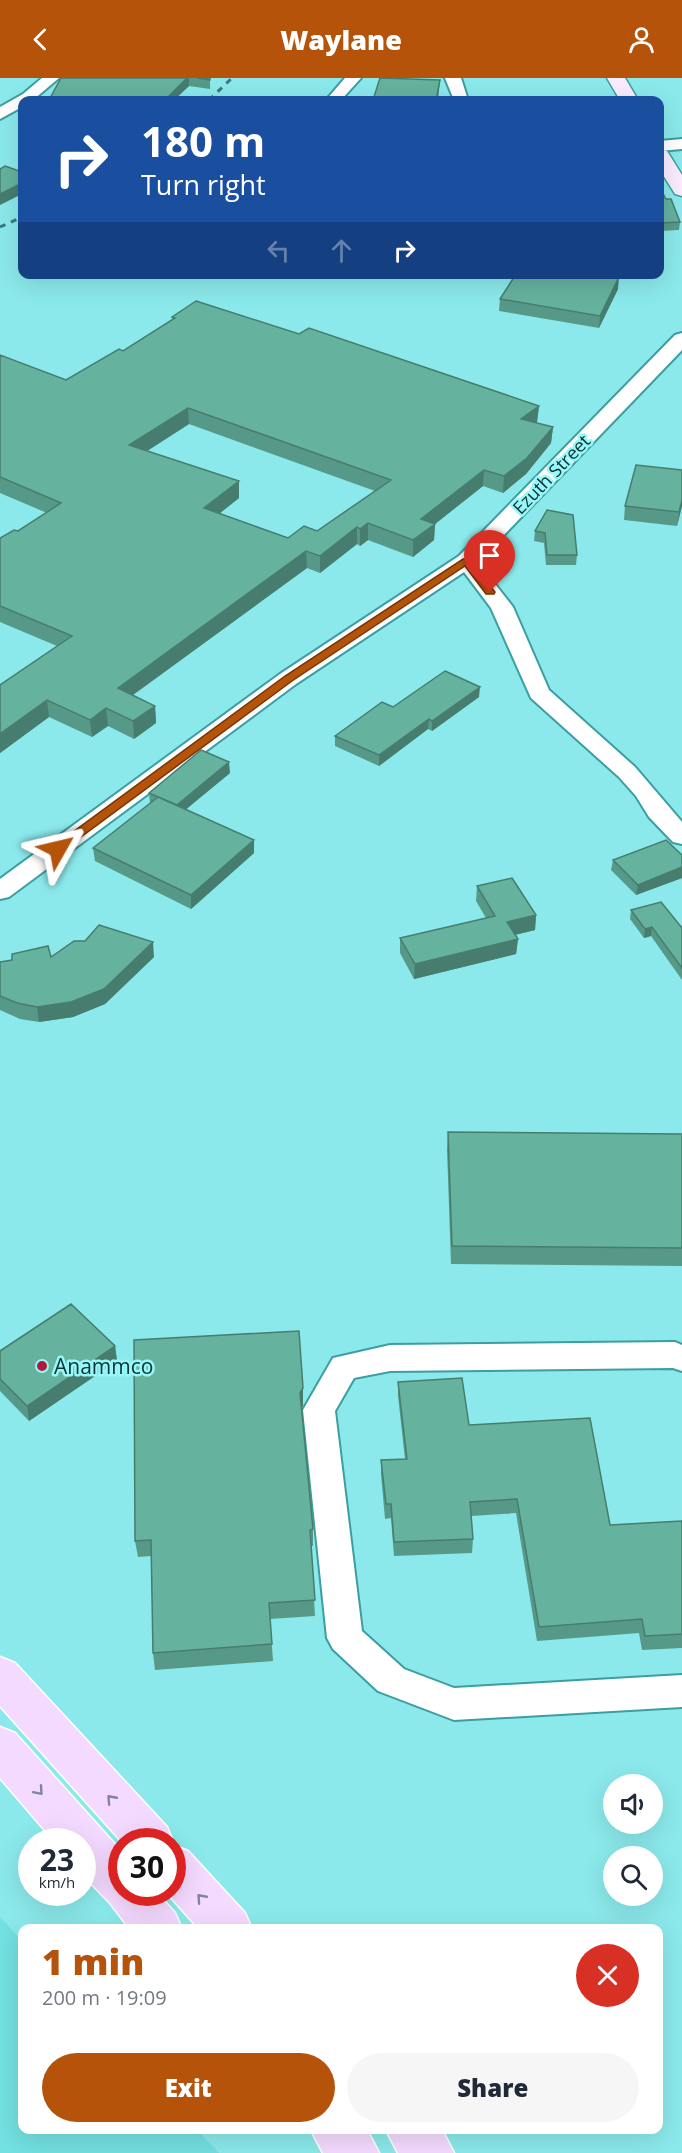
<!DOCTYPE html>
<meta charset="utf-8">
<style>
:root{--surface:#fff;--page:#f6f6f7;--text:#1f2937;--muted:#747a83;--accent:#b45309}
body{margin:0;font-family:"Open Sans",sans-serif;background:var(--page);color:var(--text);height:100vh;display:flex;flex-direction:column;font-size:22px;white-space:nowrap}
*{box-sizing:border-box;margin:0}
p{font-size:20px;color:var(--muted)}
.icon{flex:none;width:33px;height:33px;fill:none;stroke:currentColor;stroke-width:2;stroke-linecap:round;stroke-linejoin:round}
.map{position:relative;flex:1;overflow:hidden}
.sheet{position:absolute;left:18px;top:1846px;width:645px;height:210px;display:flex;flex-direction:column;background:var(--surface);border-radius:12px;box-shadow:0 6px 24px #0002}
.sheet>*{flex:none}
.top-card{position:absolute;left:18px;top:18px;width:646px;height:183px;border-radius:12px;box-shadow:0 6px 24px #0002;background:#1a4fa0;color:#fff;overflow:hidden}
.buttons{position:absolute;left:603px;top:1696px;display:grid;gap:12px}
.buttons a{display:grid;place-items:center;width:60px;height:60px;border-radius:50%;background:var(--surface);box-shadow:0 6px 24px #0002;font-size:30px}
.speed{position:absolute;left:18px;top:1750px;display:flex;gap:12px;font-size:30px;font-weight:700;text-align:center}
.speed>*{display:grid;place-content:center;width:78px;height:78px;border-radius:50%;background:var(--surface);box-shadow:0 6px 24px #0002;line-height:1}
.speed small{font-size:15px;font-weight:400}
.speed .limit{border:9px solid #d22;background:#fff;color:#111}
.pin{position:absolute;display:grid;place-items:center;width:51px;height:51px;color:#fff;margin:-62px -26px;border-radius:50% 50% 50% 0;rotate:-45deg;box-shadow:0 0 6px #0007}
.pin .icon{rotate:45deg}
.me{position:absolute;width:66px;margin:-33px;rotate:53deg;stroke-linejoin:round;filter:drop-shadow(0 0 4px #0008)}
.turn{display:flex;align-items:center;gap:21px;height:126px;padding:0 24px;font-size:27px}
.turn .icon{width:78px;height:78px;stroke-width:2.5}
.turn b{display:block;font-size:42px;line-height:51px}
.lanes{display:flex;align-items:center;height:57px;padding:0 24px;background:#0003;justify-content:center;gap:30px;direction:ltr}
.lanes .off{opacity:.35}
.round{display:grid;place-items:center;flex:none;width:63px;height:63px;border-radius:32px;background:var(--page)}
.summary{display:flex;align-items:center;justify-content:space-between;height:102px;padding:0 24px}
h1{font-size:36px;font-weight:800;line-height:45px;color:var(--accent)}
.button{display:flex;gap:12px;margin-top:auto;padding:12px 24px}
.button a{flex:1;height:69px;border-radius:36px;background:var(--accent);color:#fff;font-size:24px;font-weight:800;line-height:69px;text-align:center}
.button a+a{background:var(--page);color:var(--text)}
header{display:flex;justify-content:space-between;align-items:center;height:78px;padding:0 24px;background:var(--accent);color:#fff;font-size:27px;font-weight:800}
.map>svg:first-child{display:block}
</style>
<header><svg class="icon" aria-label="back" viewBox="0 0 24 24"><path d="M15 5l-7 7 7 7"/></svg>Waylane<svg class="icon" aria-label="person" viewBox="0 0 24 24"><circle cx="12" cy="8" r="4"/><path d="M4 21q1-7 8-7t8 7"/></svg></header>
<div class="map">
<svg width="682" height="2075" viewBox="0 0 682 2075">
<rect width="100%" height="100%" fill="#8be9eb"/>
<path fill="#73e0e1" d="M0 1839 22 1863V2052H197L219 2075H0Z"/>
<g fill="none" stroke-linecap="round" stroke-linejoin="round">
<g stroke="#3c9ea0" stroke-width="4">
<path id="minor" d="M42 0H59L33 22H22V29L0 41V29L23 16Z
M345 0H361L341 22H326Z
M445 0H461L468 22H454Z
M682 61V71L660 73V63Z
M682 255V272L478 484 513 529 549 612 635 689 682 744V766L673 764 649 739 636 718 619 699 531 620 491 530 464 494 296 606 9 819 0 821V801L280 596 459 478 675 257Z
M675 1264 682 1267V1293L673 1290 390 1293 354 1300 335 1333 362 1553 404 1591 454 1610 682 1597V1629L454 1642 378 1613 333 1571 327 1560 303 1332 333 1280 390 1267Z"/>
</g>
<g stroke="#3c9ea0" stroke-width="3">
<path id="secondary" d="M607 0H625L638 22H620Z
M660 71 667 73 682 97V118L675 116 660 92Z"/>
</g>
<g stroke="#fff" stroke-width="3">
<path id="primary" d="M0 1579 15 1585 167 1749 173 1764 172 1765 122 1764 0 1628Z
M0 1649 15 1655 122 1774V1815H157L175 1835 182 1851H130L110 1825 82 1796V1764H55L0 1700Z
M172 1767 188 1773 245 1835 252 1851H199L167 1815H172Z
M311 2052H367L379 2075H323Z
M386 2052H442L454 2075H398Z"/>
</g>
<use href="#minor" fill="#fff" fill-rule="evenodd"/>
<use href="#secondary" fill="#faecff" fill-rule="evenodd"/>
<use href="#primary" fill="#f5daff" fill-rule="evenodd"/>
<path stroke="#3c7a7b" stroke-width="3" stroke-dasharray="6 6" stroke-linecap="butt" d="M209 22 232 0
M0 149 22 139"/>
</g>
<path fill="#579989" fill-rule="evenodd" d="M61 0H210V11L189 8 174 22H49Z
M660 110 666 121 680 144 679 152 660 153Z
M618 211 599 250 499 233 500 221Z
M172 239 299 256 539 328 537 344 536 345 553 349 551 365 526 396 503 415 483 408 435 446 434 462 413 479 368 462 360 468 357 466 320 495 307 490 133 617 155 628 156 645 134 661 108 648 92 659 49 639 0 675V607L57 568 0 544V460L18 453 47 435 0 415V277L66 302 123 273 172 242ZM189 346 375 413 317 453 288 460 220 435 239 420 147 373Z
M682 392V428L677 448 624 442 625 428Z
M547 432 577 477 576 487H546L544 465 534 463 535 453Z
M479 619 432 653 428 651 379 688 335 668V658L393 629Z
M230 695 186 731 254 775 191 831 95 783 93 770 150 725 149 715Z
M682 777V800L636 817 611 792 613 782Z
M477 808 536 837 535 852 515 857 518 861 516 876 414 901 400 875V860L486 840 476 823Z
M631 832 682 850V902L651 858 644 860 630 841Z
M51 879H154L105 926 73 939 39 944 20 941 0 932V884Z
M448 1054 682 1056V1188L451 1186 447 1072Z
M115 1268 117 1283 29 1343 0 1313V1273Z
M398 1304 469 1347 610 1447 682 1443V1570L642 1572 639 1555 537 1563 516 1435 471 1438 473 1461 472 1475 394 1478 391 1440 385 1441 381 1396V1382L405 1381 398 1318Z
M303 1310V1327L302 1330 313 1451V1468H311L315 1538 270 1541 273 1583 155 1592 153 1575 151 1478 138 1479 135 1463Z"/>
<path fill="#477d6f" d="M187 0H189V8L174 22H167V20Z
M440 2 438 22H436Z
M22 105V116L0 127V116Z
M619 199 618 211 599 250 600 238Z
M539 328 537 344 519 358 521 341Z
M188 330 189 346 130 384 129 367Z
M553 349 551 365 526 396 503 415 504 398Z
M484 392 483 408 435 446 434 462 413 479V462L421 441Z
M239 403V420L205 447 204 430Z
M682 422V428L677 448 679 434Z
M368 445V462L360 468V451Z
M357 449V466L320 495V478Z
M306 473 307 490 119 627 118 610Z
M480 609 479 619 432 653V643Z
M47 622 49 639 0 675V656Z
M155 628 156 645 134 661 133 643Z
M106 630 108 648 92 659 90 642Z
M429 641 428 651 379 688V677Z
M229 684 230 695 178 738 177 727Z
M254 762V775L191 831V817Z
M682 789V800L636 817 638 807Z
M536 837 535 852 506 859 507 844Z
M652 849 651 858 644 860 645 851Z
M518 861 516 876 414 901 415 886Z
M153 864 154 879 105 926 73 939 39 944 37 929Z
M115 1268 117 1283 29 1343 27 1328Z
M303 1310V1327L301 1332 300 1315Z"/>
<path fill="#65b29f" stroke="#477d6f" stroke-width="1.5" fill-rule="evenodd" d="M61 0H187L167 20 164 19 159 22H49Z
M197 0H210V2Z
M380 0 440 2 436 22H373Z
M5 88 22 94V105L0 116V91Z
M660 110 666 121H671L680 144 660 145Z
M516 196H601L619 199 600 238 500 221Z
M196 223 299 256 309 250 539 328 521 341 553 349 527 380 504 398 484 392 421 441 435 446 413 462 368 445 360 451 357 449 320 478 306 473 118 610 155 628 133 643 106 630 90 642 47 622 0 656V607L72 558 0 528V460L14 452 18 453 61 425 0 399V277L66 302 119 271 123 273 175 240 172 239ZM188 330 391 402 317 453 304 448 288 460 204 430 239 403 129 367Z
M636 387 682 392V422L679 434 625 428Z
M547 432 573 437 577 477H547L545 455 535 453Z
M445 593 480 609 432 643 429 641 379 677 335 658 382 624 393 629Z
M201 672 229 684 177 727 149 715Z
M158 719 254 762 191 817 93 770Z
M666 762 682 777V789L638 807 613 782Z
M512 800 536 837 507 844 518 861 415 886 400 860 495 838 477 808Z
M661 824 682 850V890L652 849 645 851 631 832Z
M99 847 153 864 104 911 71 924 37 929 17 925 0 918V884L12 882V876L48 868 51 879 74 863H85Z
M448 1054 682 1056V1170L452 1168Z
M71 1226 115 1268 27 1328 0 1301V1273Z
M299 1253 303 1310 300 1315 313 1451 310 1452 315 1522 269 1525 272 1566 153 1575 151 1462 135 1463 134 1262Z
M462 1300 469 1347 590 1340 610 1447 682 1443V1556L645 1558 642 1541 539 1549 517 1421 470 1424 473 1461 394 1464 391 1426H386L381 1382 407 1381 398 1304Z"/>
<defs><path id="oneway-chevron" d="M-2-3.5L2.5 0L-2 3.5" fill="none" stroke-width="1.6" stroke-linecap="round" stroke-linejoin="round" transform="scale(1.5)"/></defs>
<g stroke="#80879a">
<use href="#oneway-chevron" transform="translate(39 1713) rotate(49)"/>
<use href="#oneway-chevron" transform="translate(111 1721) rotate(-132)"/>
<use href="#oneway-chevron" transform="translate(201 1820) rotate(-132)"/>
</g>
<path fill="#b45309" stroke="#753606" stroke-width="1.5" d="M463 481H470L495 514 494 516H486L465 488 292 603 62 773H54V768L285 598Z"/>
<circle fill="#af1c3b" stroke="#98f7f8" stroke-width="2" cx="42" cy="1288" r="6"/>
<g text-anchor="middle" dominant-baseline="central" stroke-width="5" stroke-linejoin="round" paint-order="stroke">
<g font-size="18" fill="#0a3435" stroke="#98f7f8">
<text transform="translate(551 396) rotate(-46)">Ezuth Street</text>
</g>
<g font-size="21" fill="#0a3435" stroke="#98f7f8" text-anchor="start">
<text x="54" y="1288">Anammco</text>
</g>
</g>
</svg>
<div class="buttons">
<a><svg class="icon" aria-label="sound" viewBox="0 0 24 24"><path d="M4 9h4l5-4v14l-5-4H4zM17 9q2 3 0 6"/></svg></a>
<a><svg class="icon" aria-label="search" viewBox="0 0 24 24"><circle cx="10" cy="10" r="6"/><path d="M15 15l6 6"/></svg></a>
</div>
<div class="speed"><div>23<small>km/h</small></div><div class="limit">30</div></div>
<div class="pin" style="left:490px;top:514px;background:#d93025"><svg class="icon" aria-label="arrive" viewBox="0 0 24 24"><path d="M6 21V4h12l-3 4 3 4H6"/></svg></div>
<svg class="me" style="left:58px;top:771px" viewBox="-20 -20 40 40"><path d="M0-17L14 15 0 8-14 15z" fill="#b45309" stroke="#fff" stroke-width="4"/></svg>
<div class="top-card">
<div class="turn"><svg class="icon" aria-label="right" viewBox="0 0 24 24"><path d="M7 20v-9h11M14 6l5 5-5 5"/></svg><div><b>180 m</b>Turn right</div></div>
<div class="lanes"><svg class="icon off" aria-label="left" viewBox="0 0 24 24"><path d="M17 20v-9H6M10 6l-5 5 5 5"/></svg><svg class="icon off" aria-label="ahead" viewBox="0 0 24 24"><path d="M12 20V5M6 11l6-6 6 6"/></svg><svg class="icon" aria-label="right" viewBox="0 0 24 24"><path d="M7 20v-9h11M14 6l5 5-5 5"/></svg></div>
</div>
<section class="sheet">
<div class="summary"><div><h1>1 min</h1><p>200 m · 19:09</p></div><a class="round" style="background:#d93025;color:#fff"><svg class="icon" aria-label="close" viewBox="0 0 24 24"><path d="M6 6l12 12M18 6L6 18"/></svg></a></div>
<div class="button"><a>Exit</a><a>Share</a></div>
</section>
</div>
